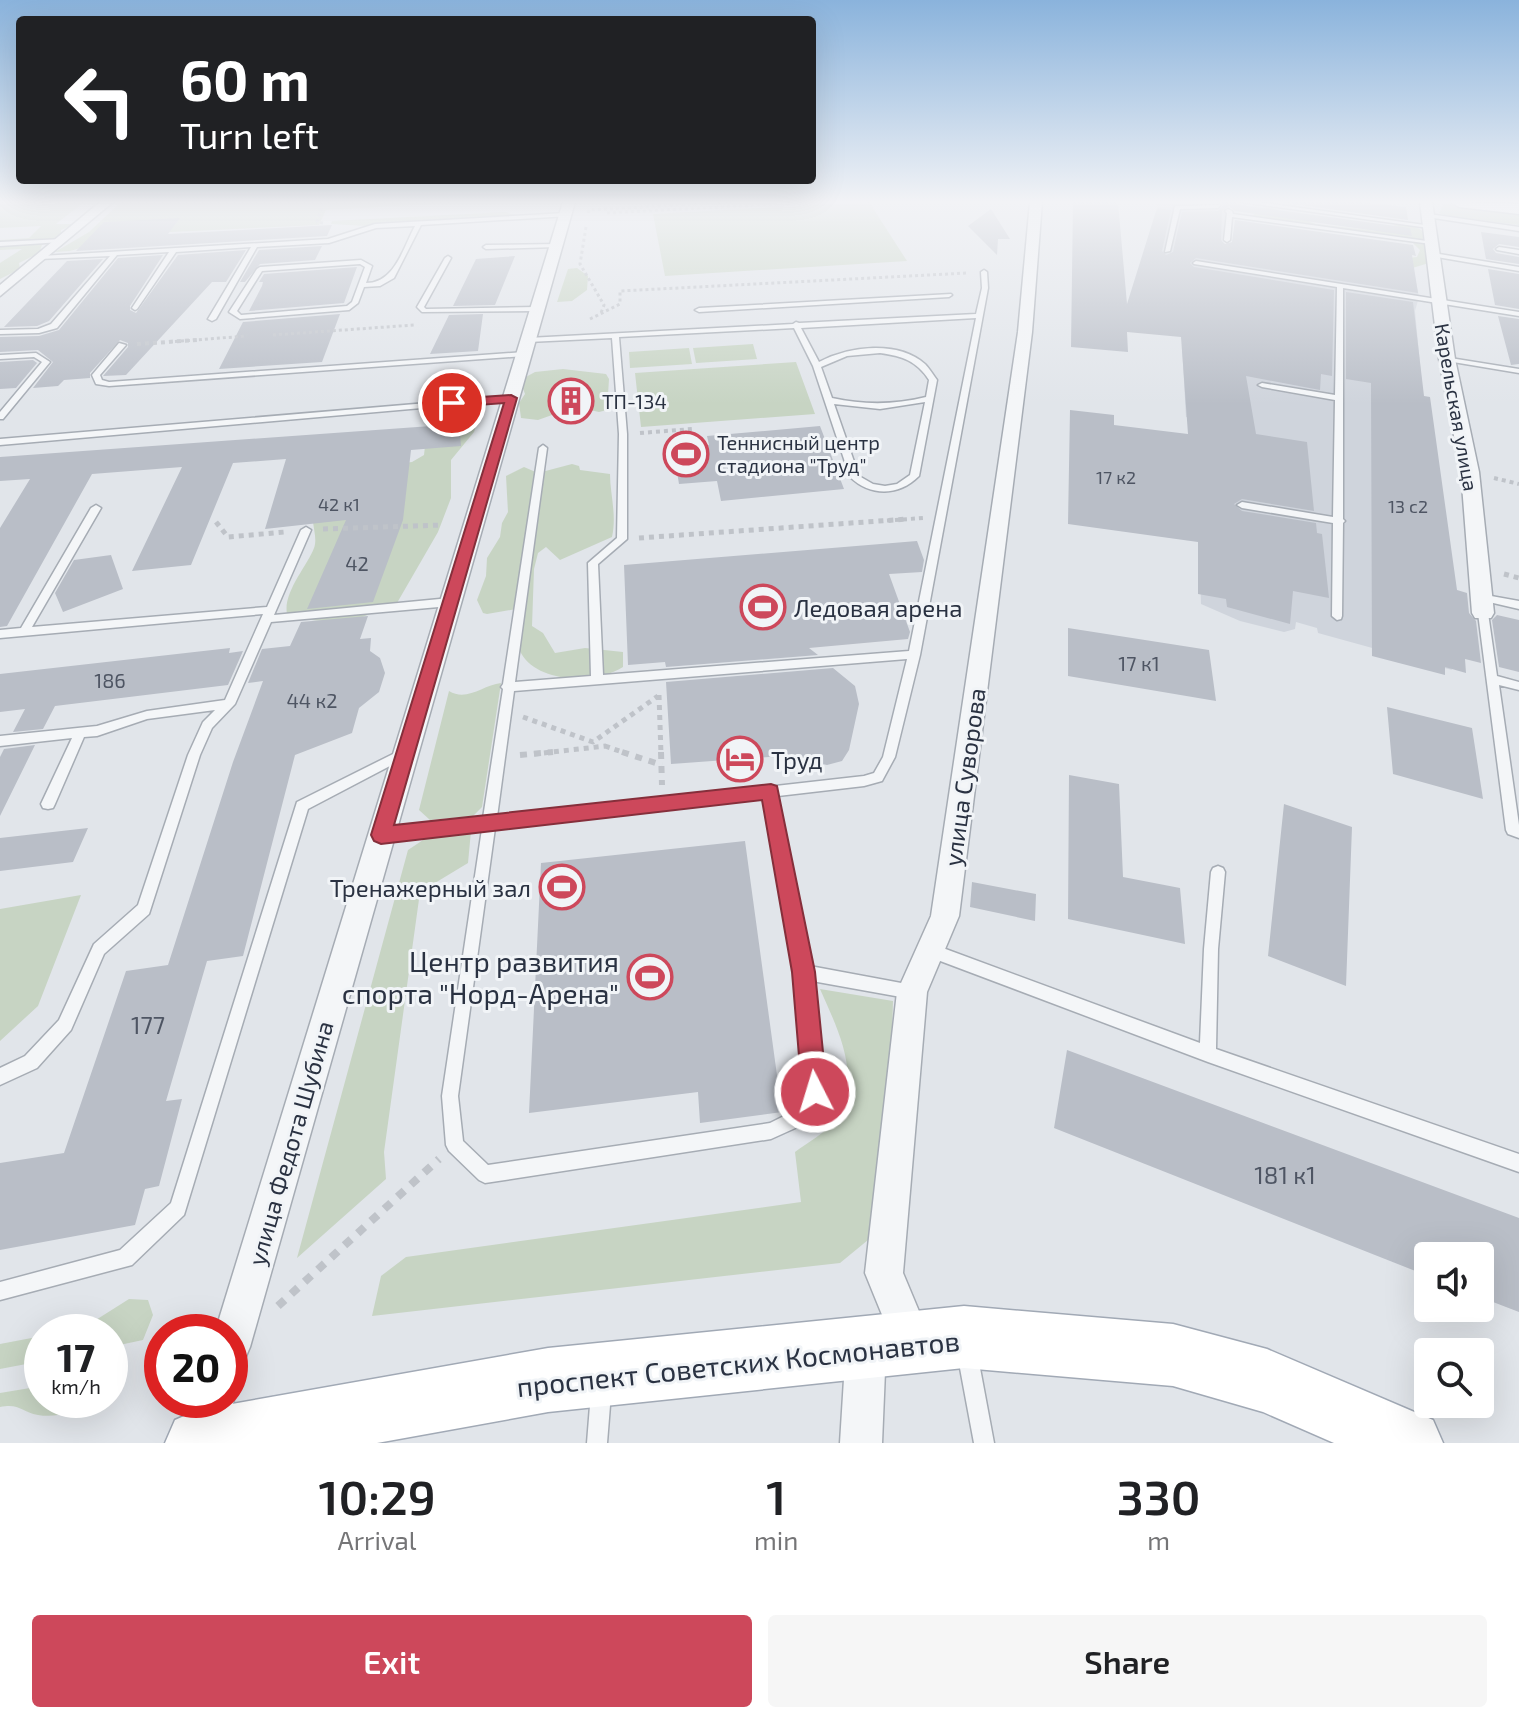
<!DOCTYPE html>
<meta charset="utf-8">
<style>
:root{--surface:#fff;--page:#f6f6f6;--text:#202124;--muted:#757577;--accent:#cd485b}
body{margin:0;font-family:"Exo 2",sans-serif;background:var(--page);color:var(--text);height:100vh;display:flex;flex-direction:column;font-size:30px;white-space:nowrap}
*{box-sizing:border-box;margin:0}
p{font-size:26px;color:var(--muted)}
.icon{flex:none;width:44px;height:44px;fill:none;stroke:currentColor;stroke-width:2;stroke-linecap:round;stroke-linejoin:round}
.map{position:relative;height:1443px;overflow:hidden}
.side{display:flex;flex-direction:column;background:var(--surface);flex:1}
.side>*{flex:none}
.guide{position:absolute;left:16px;top:16px;width:800px;height:168px;border-radius:8px;box-shadow:0 8px 32px #0002;background:#202124;color:#fff;overflow:hidden}
.buttons{position:absolute;left:1414px;top:1242px;display:grid;gap:16px}
.buttons a{display:grid;place-items:center;width:80px;height:80px;border-radius:8px;background:var(--surface);box-shadow:0 8px 32px #0002;font-size:40px}
.speed{position:absolute;left:24px;top:1314px;display:flex;gap:16px;font-size:40px;font-weight:700;text-align:center}
.speed>*{display:grid;place-content:center;width:104px;height:104px;border-radius:50%;background:var(--surface);box-shadow:0 8px 32px #0002;line-height:1}
.speed small{font-size:20px;font-weight:400}
.speed .limit{border:12px solid #d22;background:#fff;color:#111}
.pin{position:absolute;display:grid;place-items:center;width:68px;height:68px;color:#fff;margin:-34px;border:4px solid #fff;border-radius:50%;box-shadow:0 2px 8px #0007}
.me{position:absolute;width:88px;margin:-44px;rotate:355deg;stroke-linejoin:round;filter:drop-shadow(0 0 6px #0008)}
.turn{display:flex;align-items:center;gap:28px;height:168px;padding:0 32px;font-size:36px}
.turn .icon{width:104px;height:104px;stroke-width:2.5}
.turn b{display:block;font-size:56px;line-height:68px}
.eta{display:flex;justify-content:space-evenly;align-items:center;height:136px;text-align:center}
.eta b{font-size:48px;font-weight:600;line-height:56px}
.primary-button{display:flex;gap:16px;margin-top:auto;padding:16px 32px}
.primary-button a{flex:1;height:92px;border-radius:8px;background:var(--accent);color:#fff;font-size:32px;font-weight:600;line-height:92px;text-align:center}
.primary-button a+a{background:var(--page);color:var(--text)}
.map>svg:first-child{display:block}
</style>
<div class="map">
<svg width="1519" height="1443" viewBox="0 0 1519 1443">
<rect width="100%" height="100%" fill="#e1e5ea"/>
<path fill="#cfd4dc" d="M1156 202 1227 212 1221 246 1415 277 1419 297 1415 311 1448 660 1452 670 1318 633 1317 628 1296 622 1295 629 1284 632 1240 621 1201 604 1196 419 1186 417 1182 346 1197 348 1145 248 1157 208Z"/>
<path fill="#c7d4c3" d="M0 202H84L56 224H75L61 230V234L42 245 39 253 19 263 20 269 0 279V263L22 249 0 250V240L29 238 41 226 0 228Z
M121 202H468L326 210 319 225 129 234 70 251 55 252 89 232Z
M869 202 907 261 665 276 653 214Z
M1444 204 1519 212V225L1447 216 1439 213Z
M1269 207 1316 224 1377 231 1399 228 1393 225C1407 223 1418 226 1428 235L1422 240 1431 247 1429 263 1409 269 1408 258 1417 257 1420 250 1413 243 1249 219 1261 208Z
M505 212 515 215 366 226 331 224 332 221Z
M577 268 588 276 587 290 572 301 557 302 568 269Z
M753 344 757 359 696 363 693 348Z
M689 348 692 364 630 368 629 352Z
M796 362 815 414 641 427 635 373Z
M563 369 606 374 609 379 607 410 599 412 590 410 589 416 586 383 556 419 552 415 538 420 521 418 519 403 525 394 522 386 524 378 535 372Z
M475 413 479 417 474 432 451 460V498L438 532 397 603 360 618 323 621 288 618C280 595 307 567 314 548 317 541 314 530 313 522L359 468 412 462 424 455 425 446 455 426 453 418 458 414Z
M572 464 579 466 580 470 610 474C610 494 617 515 612 537L560 560 546 547 538 553 534 569 532 626 543 633 555 653 585 648 623 652V667C597 684 538 684 521 653 514 640 516 623 516 609L487 614 483 613 477 600 486 576 487 558 500 537 502 523 508 512 506 476 524 467 538 473Z
M501 683 482 807 473 816 430 820 419 810 449 691C467 702 483 685 501 683Z
M471 831 468 863 420 892 384 1152 386 1179 297 1258 408 850 426 838Z
M81 895 38 1006 0 1041V909Z
M820 989 893 1001 887 1216 868 1240 840 1263 372 1316 381 1276 406 1257 801 1202 795 1152C807 1143 826 1133 834 1120 864 1079 838 1030 820 989Z
M129 1299 148 1300 153 1315 143 1340 110 1347V1332H67L80 1330Z
M42 1336V1361L0 1369V1344Z
M42 1386V1400H88C78 1413 55 1418 38 1415 21 1412 20 1403 0 1407V1393Z"/>
<path fill="#b9bec7" d="M1073 202H1118L1127 304 1157 208 1171 210 1162 251 1166 255 1173 252 1182 212 1218 211 1223 205 1220 202H1238L1241 205 1410 228 1412 236 1235 211 1229 206 1222 211 1221 240 1225 244 1232 242 1235 220 1413 245 1416 256 1412 255 1418 293 1196 258 1190 263 1194 267 1334 290 1332 376 1321 374 1320 390 1246 376 1256 434 1307 442 1314 511 1242 499 1234 504 1242 511 1316 523 1317 533 1322 534 1329 598 1293 591 1290 624 1227 607 1226 599 1198 594V542L1068 524 1070 410 1114 415V425L1188 434 1181 337 1127 332 1128 352 1071 347Z
M1279 202H1363L1406 207 1408 220Z
M991 209 1010 239H998L997 255 968 226Z
M180 218 168 234 332 225 327 236 76 251 104 222Z
M1481 232 1519 237V247L1499 244 1493 249 1496 253 1519 257V264L1486 259Z
M322 246 315 260 260 264 245 282H240L259 250Z
M246 250 226 282H212L126 375 103 376 128 347V343L120 340 90 373V378L64 380 58 386 33 388 53 362 38 350 0 352V337L39 336 59 330 118 258 163 255 130 306V310L136 313 178 255Z
M515 256 495 305 453 306 476 259Z
M103 259 49 321 37 326 4 327 67 261Z
M357 267 344 303 249 311 262 286 263 282H259L264 274Z
M1488 269 1519 274V309L1495 305Z
M1346 292 1413 302 1424 396 1430 397 1457 590 1467 593 1469 613 1476 621 1481 663 1465 659 1466 673 1445 667V675L1372 656 1371 383 1346 379Z
M340 314 322 362 219 369 243 322Z
M483 314 478 351 430 354 449 315Z
M1498 316 1519 319V364L1511 365Z
M33 360 37 363 16 388 0 389V362Z
M586 383 589 416 556 419 554 386Z
M459 424 461 446 411 450 403 520 373 602 307 609 346 520 265 529 286 459 233 463 191 565 132 571 182 467 92 474 7 626 0 627V528L30 479 0 481V457Z
M820 426 844 489 721 501 717 481 679 484 673 448 709 445 707 436Z
M917 541 924 560 922 572 889 574 910 632 908 639 809 648 818 655 666 667 665 662 628 665 624 565Z
M111 555 123 589 63 612 55 593 74 560Z
M1497 615 1519 620V672L1499 667 1492 620Z
M368 616 360 639 371 638 370 651 380 658 385 673 379 692 359 708 352 733 295 755 243 956 207 961 166 1101 182 1099 159 1186 145 1189 135 1225 0 1250V1163L64 1153 126 971 168 965 233 762 263 681 248 683 262 649 290 646 301 622Z
M1068 628 1209 650 1216 701 1068 676Z
M230 648 229 653 243 651 228 685 55 706 43 729 13 732 25 709 0 712V674Z
M833 668 855 686 859 704 849 750 842 761 827 765 797 758 769 757 671 764 666 682Z
M1387 707 1472 728 1483 799 1393 774Z
M35 745 0 816V757L4 749Z
M1069 775 1119 784 1123 877 1180 888 1185 944 1068 919Z
M1284 804 1352 827 1346 986 1268 956Z
M88 828 73 862 0 871V838Z
M745 841 782 1112 700 1123 698 1092 529 1113 541 863Z
M972 882 1036 894 1035 921 970 907Z
M1067 1050 1519 1218V1312L1480 1297V1256H1428V1276L1054 1128Z"/>
<g fill="none" stroke-linecap="round" stroke-linejoin="round">
<g stroke="#a6acb4" stroke-width="3">
<path id="service" d="M1241 202H1257L1432 226 1429 228Z
M1220 205 1218 208 1180 209 1170 251 1165 252 1175 206Z
M1228 209 1232 211 1233 214 1434 242 1431 244 1232 217 1230 240 1227 242 1224 240 1227 213 1225 211Z
M566 213 568 216 421 225 394 278 380 286 364 287 358 303 349 310 240 319 229 312 257 269 260 267 361 260 372 266 366 283C395 283 403 248 415 226L376 228 329 243 257 247 216 319 212 321 208 319 251 247 176 252 137 309 135 310 132 308 169 252 117 255 57 328 39 333 0 334V330L38 329 51 324 110 256 39 259 38 258 41 256 328 239 375 224ZM360 264 365 267 352 302 347 306 241 315 237 311 262 271Z
M1429 214 1519 227V231L1427 217Z
M63 239 61 242 0 246V242Z
M559 244V246L557 247 486 249 483 247 486 245Z
M1499 247 1519 250V254L1497 250 1496 249Z
M1433 253 1519 267V271L1431 256V254Z
M448 256 451 258 424 307 426 309 536 307 539 309 536 311 422 312 417 307 445 258Z
M1196 261 1519 312V316L1343 288V519L1345 521 1343 523 1342 616 1341 619 1337 620 1332 616 1333 523 1242 508 1237 505 1242 502 1333 517 1335 400 1262 387 1258 385 1262 383 1335 395 1337 287 1194 264 1193 263Z
M984 270 987 272 988 288 920 655 895 757 882 781 864 786 778 796 810 966 912 985 917 987 920 992 917 997 912 999 812 981 823 1092 802 1125 771 1139 485 1183 479 1180 449 1151 446 1145 442 1096 482 829 381 841 376 839 374 835 376 831 381 829 483 818 503 689 501 687 503 684 539 448 543 445 547 448 515 682 591 676 588 563 617 538 619 434 612 338 528 342 524 340 528 338 793 324 796 322 799 323 976 314 982 288 981 272ZM976 318 909 651 603 675 598 564 627 539V434L619 337 794 328 813 366 850 477C871 497 899 496 919 476L937 380C933 375 930 369 925 364 898 340 849 346 819 362L801 328ZM880 353C902 356 917 361 929 380L926 397C894 405 864 405 832 398L821 367 847 356ZM925 402 910 475 897 484 885 486 873 484 859 476 834 404 880 409ZM907 659 883 757 874 773 864 776 497 817 514 691ZM766 797 796 972 807 1090 790 1113 770 1123 488 1165 463 1141 458 1096 495 828Z
M951 294 952 295 949 297 699 312 695 310 699 308Z
M119 343 126 345 100 375 102 380 109 382 524 352 528 354 524 356 109 386 96 384 92 375Z
M36 353 50 362 3 419H0V412L42 362 34 357 0 359V355Z
M1444 357 1519 369V373L1447 361 1443 359Z
M511 396 515 398 514 400 0 445V439Z
M96 505 101 508 32 627 267 607 301 530 306 527 311 530 274 615 450 598 455 602 450 606 271 622 235 704 212 728 200 755 149 914 104 954 71 1030 37 1068 0 1085V1068L25 1056 59 1020 94 944 138 905 188 755 203 722 215 710 147 719 97 736 84 737 55 804 53 808 48 809 43 808 41 804 72 738 0 746V736L97 726 147 711 225 700 263 614 0 638V630L21 628 91 508Z
M1480 594 1519 601V609L1476 599 1475 597Z
M1483 609 1488 613 1497 676 1519 682V690L1499 685 1519 825V838L1508 834 1506 830 1478 613Z
M403 749 407 751 409 754 407 757 308 809 184 1215 132 1265 0 1300V1282L120 1250 171 1203 297 802Z
M1218 866 1223 868 1225 872 1218 949 1216 1049 1519 1154V1172L1208 1062 927 956 925 951 927 946 932 944 1200 1043 1204 949 1211 872 1213 868Z
M967 1342 974 1345 977 1352 994 1443H974L957 1352 960 1345Z
M601 1383 608 1386 611 1393 607 1443H587L591 1393 594 1386Z"/>
</g>
<g stroke="#a6acb4" stroke-width="3">
<path id="minor" d="M100 202H113L0 296V285Z
M563 202H575L250 1347 244 1361 230 1367V1332H215Z
M1030 202H1042L1032 332 959 916 927 992 903 1273 931 1340 926 1354 912 1359 898 1354 865 1273 897 992 931 916 1018 332Z
M1420 202H1432L1455 359 1479 472 1494 613 1491 618H1475L1472 613 1461 472 1439 359Z
M866 1327 880 1333 886 1347 882 1443H840L846 1347 852 1333Z
M230 1390 234 1400 223 1443H181L194 1400H230Z"/>
</g>
<g stroke="#a6acb4" stroke-width="3">
<path id="secondary" d="M1451 202 1519 204V214L1459 207Z"/>
</g>
<g stroke="#a1a9b5" stroke-width="3">
<path id="primary" d="M964 1306 1173 1324 1267 1349 1433 1420 1443 1443H1334L1263 1412 1173 1386 964 1368 548 1412 377 1443H165L175 1420 198 1410 548 1348Z"/>
</g>
<path stroke="#bfc3c9" stroke-width="3" stroke-dasharray="3 3" stroke-linecap="butt" d="M323 202 317 222 323 223
M588 213 589 210 732 202
M607 213 818 202
M586 227 580 264 604 305 601 313
M590 319 620 304V291L967 273
M273 335 414 325
M169 342 247 336"/>
<path stroke="#bfc3c9" stroke-width="4" stroke-dasharray="4 4" stroke-linecap="butt" d="M137 344 197 340
M640 433 692 429 691 444
M1494 478 1519 484
M879 521 924 518"/>
<path stroke="#bfc3c9" stroke-width="5" stroke-dasharray="5 5" stroke-linecap="butt" d="M216 522 228 537 285 532
M323 529 442 525
M639 538 908 519
M1504 574 1519 578
M659 695 661 754
M523 717 593 742 658 696
M605 746 628 754
M534 754 606 746"/>
<path stroke="#bfc3c9" stroke-width="6" stroke-dasharray="7 7" stroke-linecap="butt" d="M622 752 662 765
M661 752 662 785
M520 755 553 752"/>
<path stroke="#bfc3c9" stroke-width="8" stroke-dasharray="9 9" stroke-linecap="butt" d="M278 1306 439 1159"/>
<use href="#service" fill="#f4f6f8" fill-rule="evenodd"/>
<use href="#minor" fill="#f4f6f8" fill-rule="evenodd"/>
<use href="#secondary" fill="#fff" fill-rule="evenodd"/>
<use href="#primary" fill="#fff" fill-rule="evenodd"/>
</g>
<linearGradient id="sky" x2="0" y2="1"><stop stop-color="#8ab3dc"/><stop offset="0.5" stop-color="#f2f3f6"/><stop offset="1" stop-color="#f2f3f6" stop-opacity="0"/></linearGradient>
<rect width="1519" height="404" fill="url(#sky)"/>
<path fill="#cd485b" stroke="#852f3b" stroke-width="2" d="M511 395 517 398 394 825 771 784 777 786 815 972 827 1092 823 1101 815 1105 806 1101 802 1092 792 972 762 800 381 844 374 841 371 835 504 403 452 407 446 403 452 399Z"/>
<defs>
<g id="building-ring" transform="scale(2.3)"><circle r="9.5" fill="#f1f4f7" stroke="#cd485b" stroke-width="1.5"/><path d="M-4-6H4V6H1V3H-1V6H-4ZM-2.5-4.3h1.7v1.8h-1.7ZM.8-4.3h1.7v1.8H.8ZM-2.5-1h1.7V.8h-1.7ZM.8-1h1.7V.8H.8Z" fill="#cd485b"/></g>
<g id="stadium-ring" transform="scale(2.3)"><circle r="9.5" fill="#f1f4f7" stroke="#cd485b" stroke-width="1.5"/><path d="M0-5a6.5 5 0 1 0 0 10a6.5 5 0 1 0 0-10ZM-3.5-1.8h7v3.6h-7Z" fill="#cd485b"/></g>
<g id="hotel-ring" transform="scale(2.3)"><circle r="9.5" fill="#f1f4f7" stroke="#cd485b" stroke-width="1.5"/><path d="M-6-4.5h1.5V1H6V5H4.5V3h-9V5H-6ZM-4 0a1.8 1.8 0 1 1 3.6 0ZM.5 0V-2.5h3Q6-2.5 6 0Z" fill="#cd485b"/></g>
</defs>
<g fill-rule="evenodd">
<use href="#building-ring" x="571" y="401"/>
<use href="#stadium-ring" x="686" y="454"/>
<use href="#stadium-ring" x="763" y="607"/>
<use href="#hotel-ring" x="740" y="759"/>
<use href="#stadium-ring" x="562" y="887"/>
<use href="#stadium-ring" x="650" y="977"/>
</g>
<g text-anchor="middle" dominant-baseline="central" stroke-width="6" stroke-linejoin="round" paint-order="stroke">
<g font-size="18" fill="#4e5563">
<text x="1116" y="477">17 к2</text>
<text x="339" y="504">42 к1</text>
<text x="1408" y="506">13 с2</text>
</g>
<g font-size="20" fill="#2a3242" stroke="#f1f4f7" text-anchor="start">
<text x="602" y="401">ТП-134</text>
<text x="717" y="442">Теннисный центр<tspan x="717" dy="23">стадиона "Труд"</tspan></text>
</g>
<g font-size="20" fill="#2a3242" stroke="#f1f4f7">
<text transform="translate(1457 407) rotate(80)">Карельская улица</text>
</g>
<g font-size="20" fill="#4e5563">
<text x="357" y="563">42</text>
<text x="1139" y="663">17 к1</text>
<text x="110" y="680">186</text>
<text x="312" y="700">44 к2</text>
</g>
<g font-size="24" fill="#2a3242" stroke="#f1f4f7" text-anchor="start">
<text x="794" y="607">Ледовая арена</text>
<text x="771" y="759">Труд</text>
<text x="531" y="887" text-anchor="end">Тренажерный зал</text>
</g>
<g font-size="24" fill="#2a3242" stroke="#f1f4f7">
<text transform="translate(964 777) rotate(-82)">улица Суворова</text>
<text transform="translate(290 1143) rotate(-74)">улица Федота Шубина</text>
</g>
<g font-size="24" fill="#4e5563">
<text x="148" y="1024">177</text>
<text x="1285" y="1174">181 к1</text>
</g>
<g font-size="28" fill="#2a3242" stroke="#f1f4f7" text-anchor="end">
<text x="619" y="961">Центр развития<tspan x="619" dy="32">спорта "Норд-Арена"</tspan></text>
</g>
<g font-size="28" fill="#2a3242" stroke="#f1f4f7">
<text transform="translate(738 1363) rotate(-6)">проспект Советских Космонавтов</text>
</g>
</g>
</svg>
<div class="buttons">
<a><svg class="icon" aria-label="sound" viewBox="0 0 24 24"><path d="M4 9h4l5-4v14l-5-4H4zM17 9q2 3 0 6"/></svg></a>
<a><svg class="icon" aria-label="search" viewBox="0 0 24 24"><circle cx="10" cy="10" r="6"/><path d="M15 15l6 6"/></svg></a>
</div>
<div class="speed"><div>17<small>km/h</small></div><div class="limit">20</div></div>
<div class="pin" style="left:452px;top:403px;background:#d93025"><svg class="icon" aria-label="arrive" viewBox="0 0 24 24"><path d="M6 21V4h12l-3 4 3 4H6"/></svg></div>
<svg class="me" style="left:815px;top:1092px" viewBox="-20 -20 40 40"><circle r="17" fill="#cd485b" stroke="#fff" stroke-width="3"/><path d="M0-11L8 9 0 5-8 9z" fill="#fff"/></svg>
<div class="guide">
<div class="turn"><svg class="icon" aria-label="left" viewBox="0 0 24 24"><path d="M17 20v-9H6M10 6l-5 5 5 5"/></svg><div><b>60 m</b>Turn left</div></div>
</div>
</div>
<section class="side">
<div class="eta">
<div><b>10:29</b><p>Arrival</p></div>
<div><b>1</b><p>min</p></div>
<div><b>330</b><p>m</p></div>
</div>
<div class="primary-button"><a>Exit</a><a>Share</a></div>
</section>
